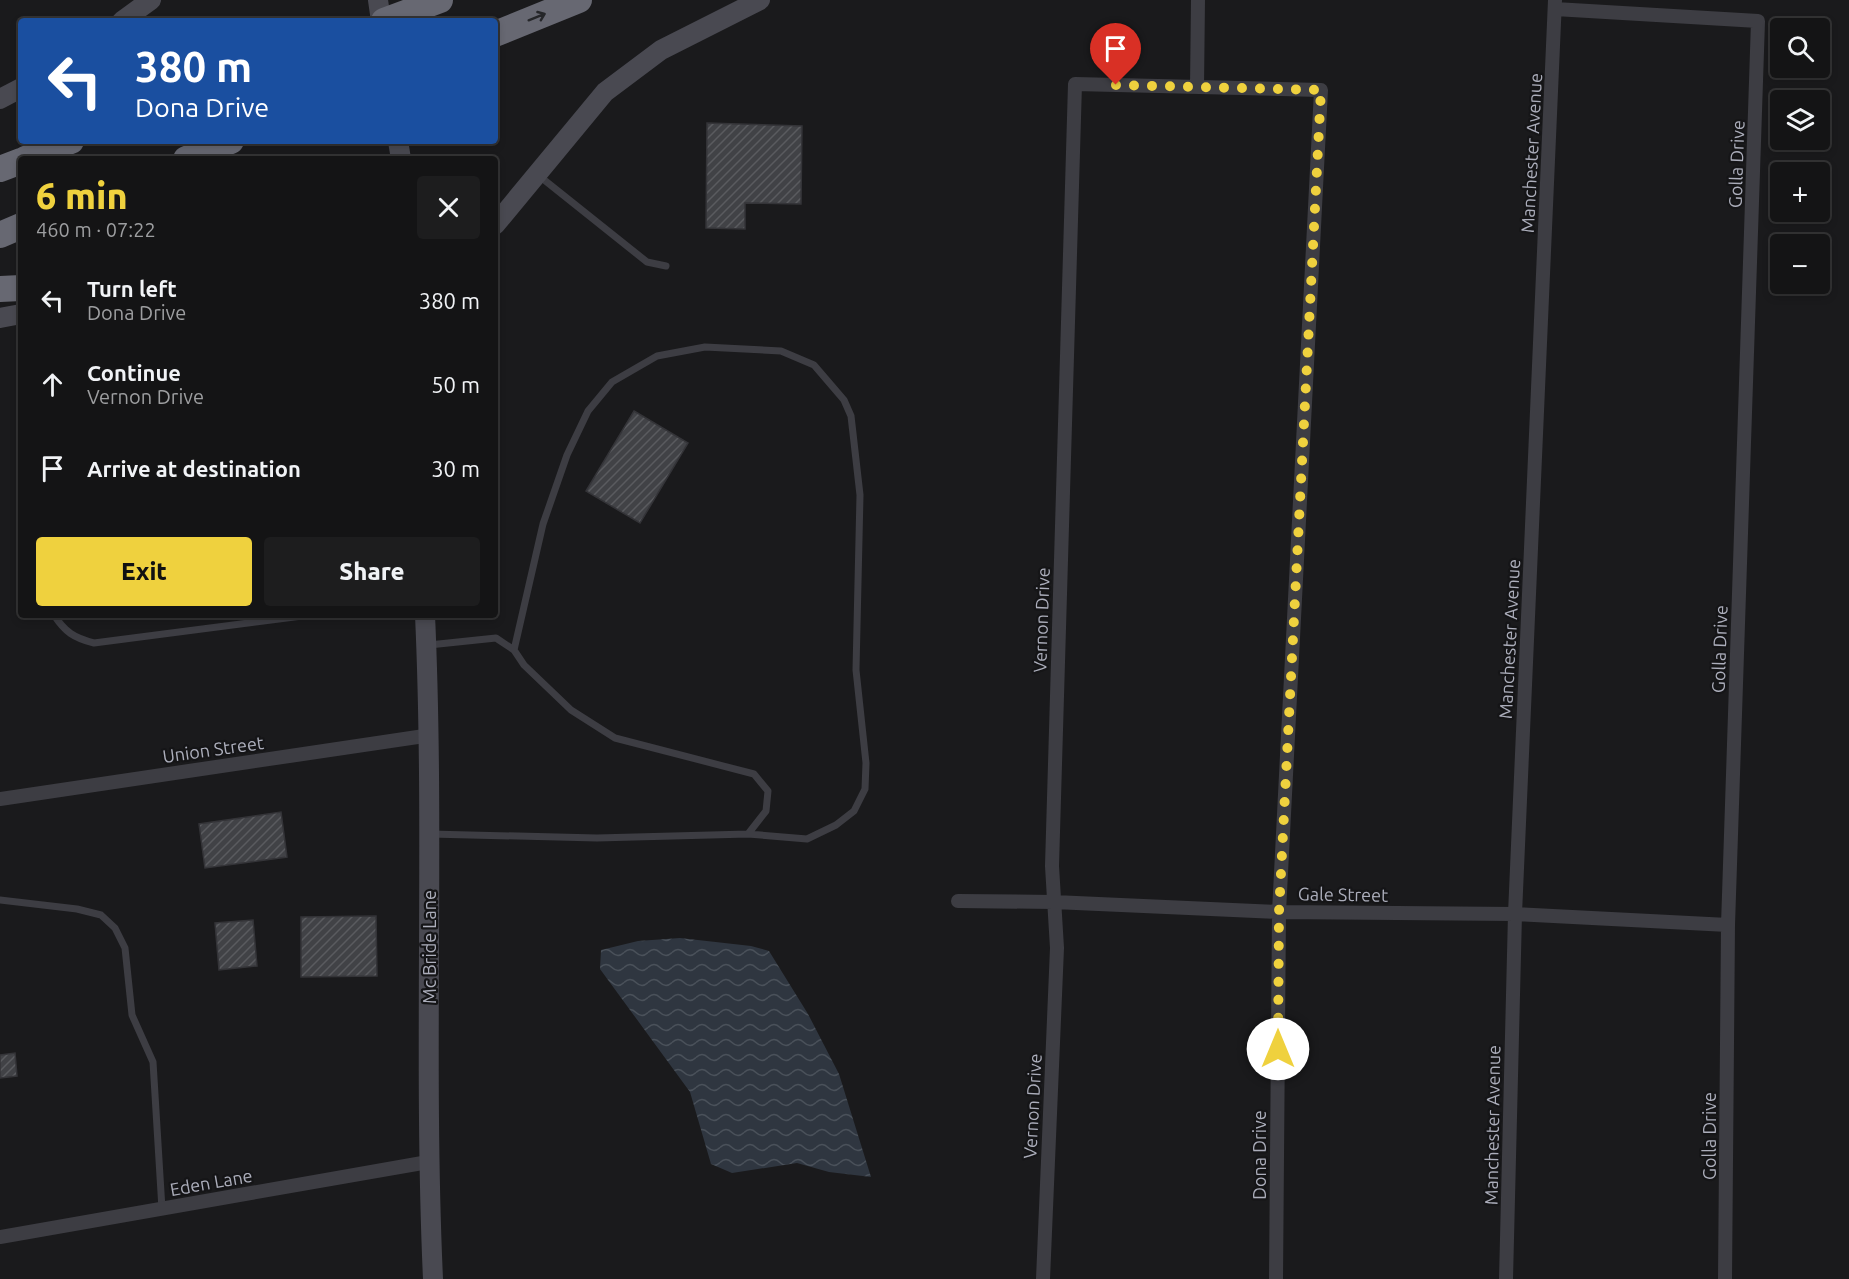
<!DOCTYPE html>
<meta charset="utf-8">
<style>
:root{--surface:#141415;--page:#1d1d1e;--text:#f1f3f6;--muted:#9d9ea0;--line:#333334;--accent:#efd13e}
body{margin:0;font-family:Ubuntu,sans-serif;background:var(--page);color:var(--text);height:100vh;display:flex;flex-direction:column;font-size:22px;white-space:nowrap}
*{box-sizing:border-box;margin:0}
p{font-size:20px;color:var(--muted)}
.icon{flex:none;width:33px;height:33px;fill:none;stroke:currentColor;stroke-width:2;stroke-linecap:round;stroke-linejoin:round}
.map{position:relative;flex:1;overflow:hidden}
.panel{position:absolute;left:18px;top:156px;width:480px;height:462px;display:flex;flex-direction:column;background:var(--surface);border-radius:6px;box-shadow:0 3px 9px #0003,0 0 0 2px var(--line)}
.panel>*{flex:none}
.banner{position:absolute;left:18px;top:18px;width:480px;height:126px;border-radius:6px;box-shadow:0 3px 9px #0003,0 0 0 2px var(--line);background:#1a4fa0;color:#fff;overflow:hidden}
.buttons{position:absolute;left:1770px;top:18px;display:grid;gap:12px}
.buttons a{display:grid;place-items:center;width:60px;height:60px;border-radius:6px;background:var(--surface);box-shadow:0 3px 9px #0003,0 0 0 2px var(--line);font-size:30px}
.pin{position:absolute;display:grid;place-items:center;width:51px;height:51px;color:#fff;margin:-62px -26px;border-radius:50% 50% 50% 0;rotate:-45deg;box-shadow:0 0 6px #0007}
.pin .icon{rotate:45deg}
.me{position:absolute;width:66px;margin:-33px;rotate:0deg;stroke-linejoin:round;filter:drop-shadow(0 0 4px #0008)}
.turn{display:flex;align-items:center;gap:21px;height:126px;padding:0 18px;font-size:27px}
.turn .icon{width:78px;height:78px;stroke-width:2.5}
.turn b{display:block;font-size:42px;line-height:51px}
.round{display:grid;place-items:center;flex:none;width:63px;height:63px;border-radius:6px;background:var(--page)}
.headline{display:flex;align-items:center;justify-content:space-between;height:102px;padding:0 18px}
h1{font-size:36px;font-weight:800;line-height:45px;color:var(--accent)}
.button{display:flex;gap:12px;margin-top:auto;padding:12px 18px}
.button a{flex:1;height:69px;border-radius:6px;background:var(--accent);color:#111;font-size:24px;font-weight:800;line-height:69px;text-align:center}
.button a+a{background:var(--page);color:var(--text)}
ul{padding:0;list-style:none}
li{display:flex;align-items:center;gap:18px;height:84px;padding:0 18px}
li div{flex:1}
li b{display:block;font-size:22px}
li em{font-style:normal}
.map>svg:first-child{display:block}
</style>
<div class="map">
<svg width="1849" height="1279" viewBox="0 0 1849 1279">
<defs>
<pattern id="water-waves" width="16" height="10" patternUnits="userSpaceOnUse" patternTransform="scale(1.5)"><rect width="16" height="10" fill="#2f3640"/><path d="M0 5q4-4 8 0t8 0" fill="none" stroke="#4a515a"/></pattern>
<pattern id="building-hatch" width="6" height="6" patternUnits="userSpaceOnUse" patternTransform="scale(1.5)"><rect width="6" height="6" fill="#414246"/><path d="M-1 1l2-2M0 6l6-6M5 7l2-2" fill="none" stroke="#5a5b5f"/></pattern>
</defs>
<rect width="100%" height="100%" fill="#1a1a1c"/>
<path fill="url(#water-waves)" d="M680 938 751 946 769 951 808 1014 839 1074 871 1177 829 1172 797 1163 732 1173 711 1164 690 1092 600 969 601 950 638 941Z"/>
<path fill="url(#building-hatch)" stroke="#343438" stroke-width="1.5" d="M707 123 802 126 801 204 745 203V229L706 228Z
M634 411 688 443 640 523 586 491Z
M281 812 287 857 205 868 199 824Z
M376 916 377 976 301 977V917Z
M253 920 257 966 219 970 215 923Z
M15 1053 17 1076 0 1078V1055Z"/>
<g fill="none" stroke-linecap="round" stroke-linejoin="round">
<path stroke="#3d3d43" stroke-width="7" d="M538 175 647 262 666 266
M54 615C65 632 74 638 94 643L310 615
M429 645 496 638 514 650 524 665 571 710 615 738 754 774 768 791 766 811 748 834 597 838 430 834
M514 650 543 524 567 455 588 411 612 382 657 356 705 347 781 351 814 365 844 400 851 416 860 495 856 670 866 763 865 789 854 811 836 825 807 839 748 834
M0 900 77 909 101 915 115 928 125 948 132 1015 153 1062 162 1209"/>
<path stroke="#3d3d43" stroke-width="14" d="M1555 9 1758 21 1728 925 1725 1279
M1197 87 1198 0
M0 799 431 735
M958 901 1054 902 1279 912 1515 914 1728 925
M0 1237 428 1162
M1043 1279 1057 948 1052 866 1075 84 1321 90 1279 912 1276 1279
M1506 1279 1515 914 1555 0"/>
<path stroke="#494951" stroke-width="20" d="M378 0 381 21
M122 21 151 0
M0 99 21 88
M398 141 401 159
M495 225 605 92 661 50 760 0
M0 318 21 314
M425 615C435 836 423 1058 433 1279"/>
<path stroke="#676872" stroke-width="26" d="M384 21 440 0
M495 34 579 0
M25 159 71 141
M186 159 231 141
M0 169 21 161
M0 235 21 226
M0 289 21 288"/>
</g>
<defs><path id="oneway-shaft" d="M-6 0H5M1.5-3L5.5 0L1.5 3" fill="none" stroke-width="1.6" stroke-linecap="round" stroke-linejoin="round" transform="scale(1.5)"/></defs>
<use stroke="#252629" href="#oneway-shaft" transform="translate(537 17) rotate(-22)"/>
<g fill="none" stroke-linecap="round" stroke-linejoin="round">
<path stroke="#efd13e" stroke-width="10" stroke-dasharray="0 18" d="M1116 85 1321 90 1279 912 1278 1049"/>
</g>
<g text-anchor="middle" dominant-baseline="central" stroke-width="4.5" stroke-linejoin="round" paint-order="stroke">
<g font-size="18" fill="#acaebb" stroke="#151517">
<text transform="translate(1531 153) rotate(-87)">Manchester Avenue</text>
<text transform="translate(1736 164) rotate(-88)">Golla Drive</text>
<text transform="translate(1041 620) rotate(-88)">Vernon Drive</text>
<text transform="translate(1509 639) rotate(-87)">Manchester Avenue</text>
<text transform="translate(1719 649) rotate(-88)">Golla Drive</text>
<text transform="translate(213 749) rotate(-8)">Union Street</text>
<text transform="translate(1343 894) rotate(1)">Gale Street</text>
<text transform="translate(429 947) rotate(-90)">Mc Bride Lane</text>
<text transform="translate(1032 1106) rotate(-87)">Vernon Drive</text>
<text transform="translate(1492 1125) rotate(-89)">Manchester Avenue</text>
<text transform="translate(1709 1136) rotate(-90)">Golla Drive</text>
<text transform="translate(1259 1155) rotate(-90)">Dona Drive</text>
<text transform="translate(211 1182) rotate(-10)">Eden Lane</text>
</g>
</g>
</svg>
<div class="buttons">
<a><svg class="icon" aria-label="search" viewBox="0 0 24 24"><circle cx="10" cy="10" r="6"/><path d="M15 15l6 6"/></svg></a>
<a><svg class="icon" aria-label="layers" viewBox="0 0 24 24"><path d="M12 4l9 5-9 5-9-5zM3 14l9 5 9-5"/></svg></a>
<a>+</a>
<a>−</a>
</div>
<div class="pin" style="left:1116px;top:85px;background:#d93025"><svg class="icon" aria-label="arrive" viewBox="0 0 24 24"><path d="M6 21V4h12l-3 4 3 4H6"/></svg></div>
<svg class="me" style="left:1278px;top:1049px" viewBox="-20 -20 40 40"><circle r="19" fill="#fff"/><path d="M0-13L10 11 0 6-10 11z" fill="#efd13e"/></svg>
<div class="banner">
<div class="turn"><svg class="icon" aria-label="left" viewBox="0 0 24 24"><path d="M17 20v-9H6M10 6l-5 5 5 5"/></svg><div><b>380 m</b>Dona Drive</div></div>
</div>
<section class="panel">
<div class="headline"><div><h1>6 min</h1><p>460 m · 07:22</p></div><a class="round"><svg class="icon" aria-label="close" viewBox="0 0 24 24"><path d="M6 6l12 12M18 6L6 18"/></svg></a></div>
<ul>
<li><svg class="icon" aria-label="left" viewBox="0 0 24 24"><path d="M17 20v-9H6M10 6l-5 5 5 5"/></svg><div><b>Turn left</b><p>Dona Drive</p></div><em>380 m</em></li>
<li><svg class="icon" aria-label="ahead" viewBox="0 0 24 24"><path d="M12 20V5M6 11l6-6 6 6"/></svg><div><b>Continue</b><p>Vernon Drive</p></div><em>50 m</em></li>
<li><svg class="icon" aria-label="arrive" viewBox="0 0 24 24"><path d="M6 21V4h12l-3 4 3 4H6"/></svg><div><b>Arrive at destination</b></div><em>30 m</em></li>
</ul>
<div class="button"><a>Exit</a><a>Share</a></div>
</section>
</div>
